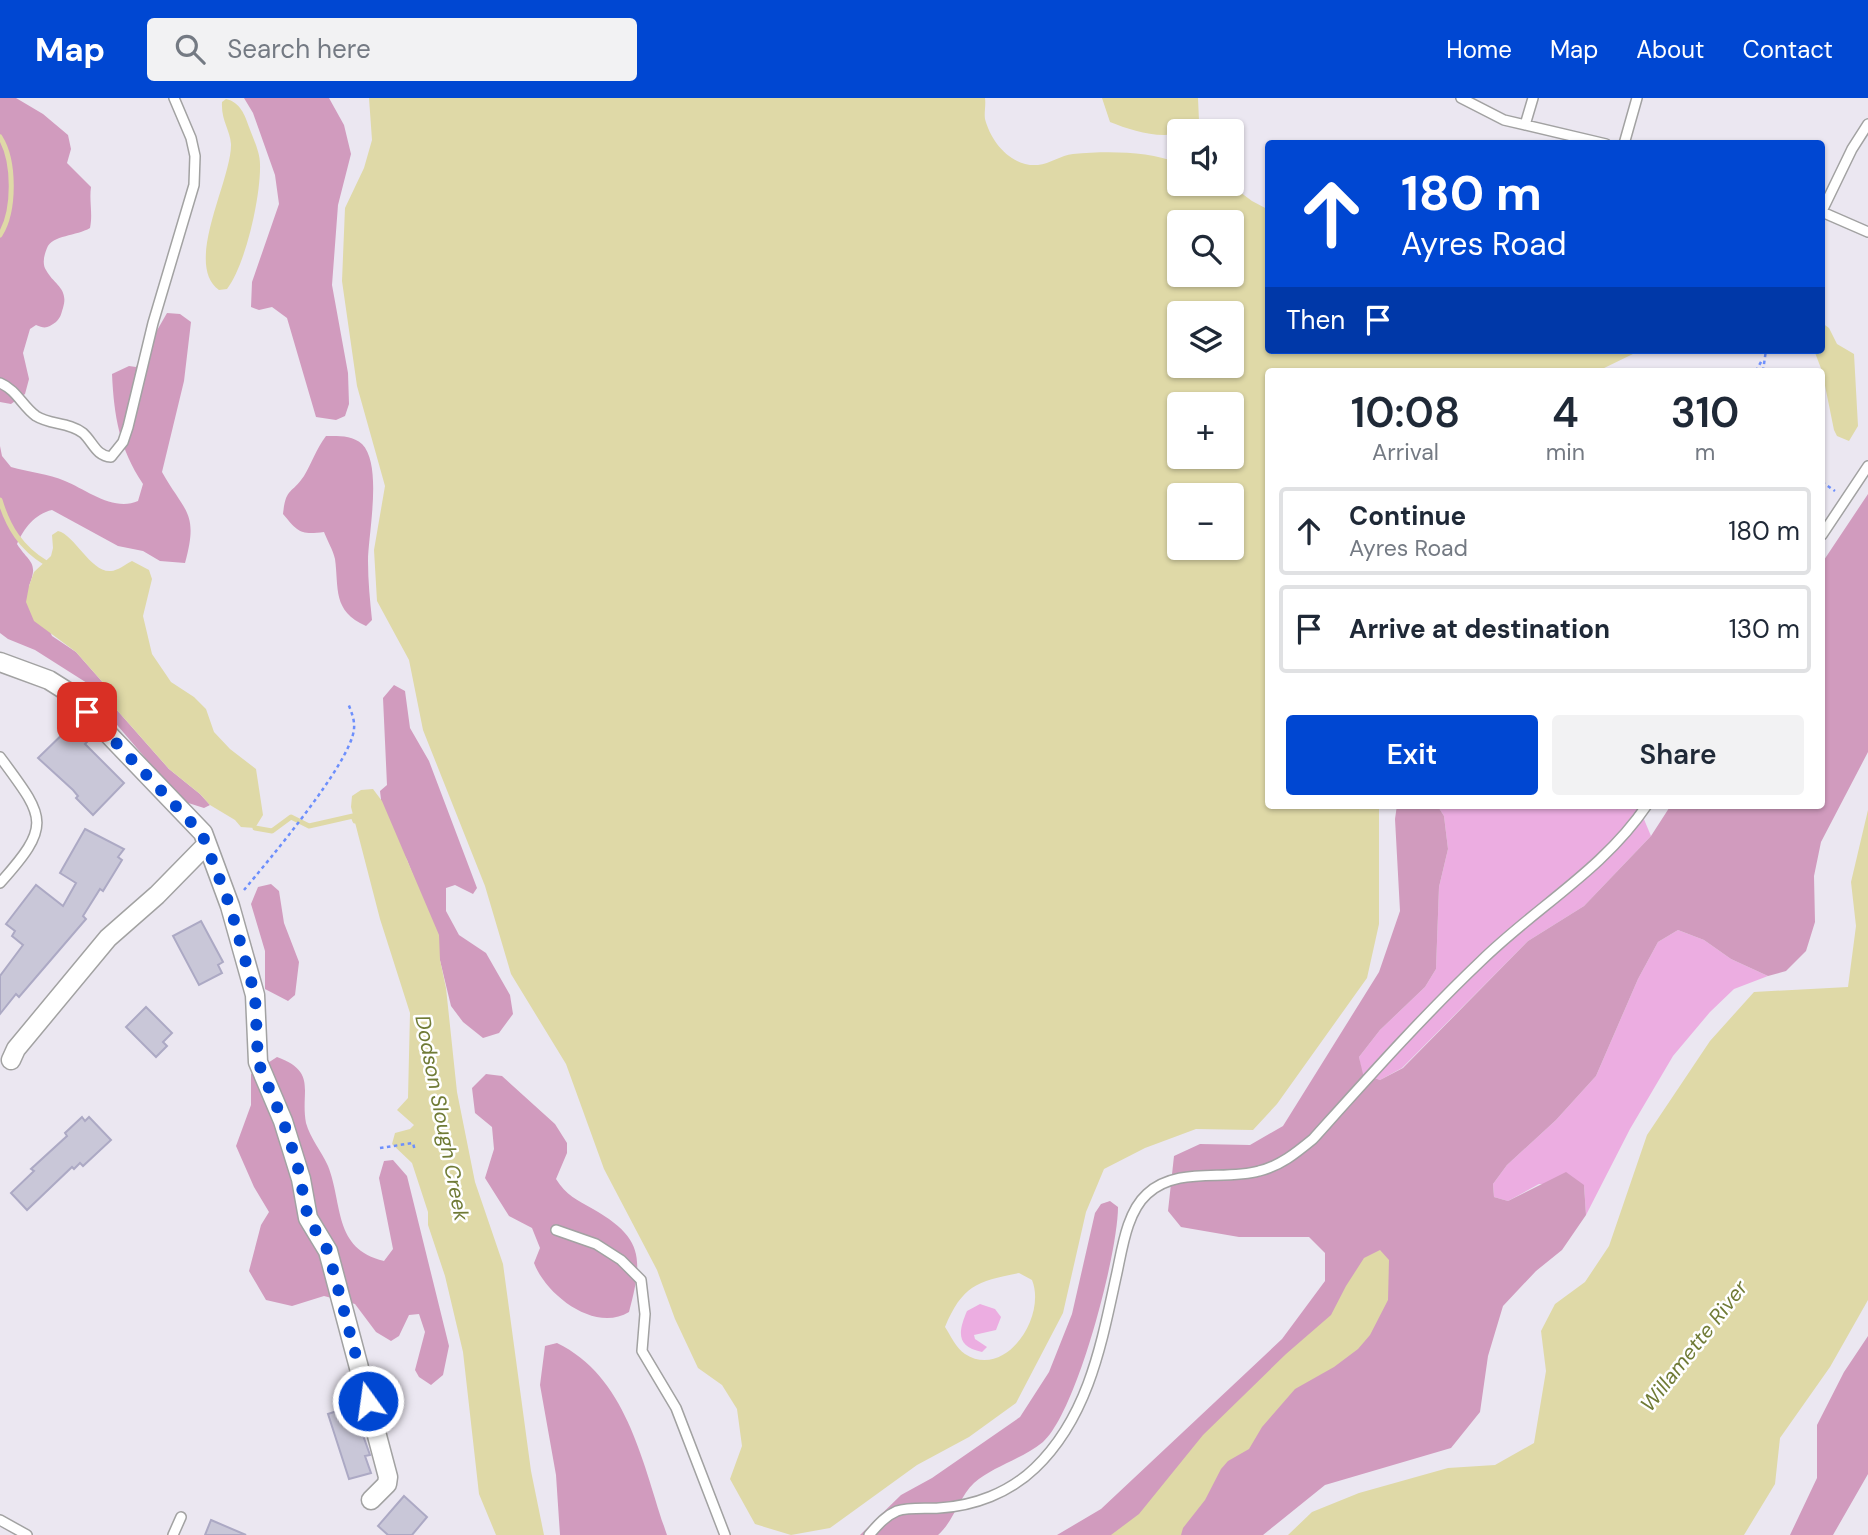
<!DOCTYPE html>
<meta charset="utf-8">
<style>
:root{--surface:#fff;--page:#f2f2f3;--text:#1f2937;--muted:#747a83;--line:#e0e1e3;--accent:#0047d2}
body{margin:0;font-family:"DM Sans",sans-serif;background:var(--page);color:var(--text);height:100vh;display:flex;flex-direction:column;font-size:26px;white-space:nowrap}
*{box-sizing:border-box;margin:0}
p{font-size:23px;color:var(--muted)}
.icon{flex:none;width:38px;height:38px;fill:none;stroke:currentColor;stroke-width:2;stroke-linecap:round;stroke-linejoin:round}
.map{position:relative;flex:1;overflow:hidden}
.panel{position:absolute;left:1265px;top:270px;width:560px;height:441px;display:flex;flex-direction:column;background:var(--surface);border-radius:7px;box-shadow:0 2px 5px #0004}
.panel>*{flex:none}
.guide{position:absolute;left:1265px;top:42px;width:560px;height:214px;border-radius:7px;box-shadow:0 2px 5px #0004;background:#0047d2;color:#fff;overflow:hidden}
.fabs{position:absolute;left:1167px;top:21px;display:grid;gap:14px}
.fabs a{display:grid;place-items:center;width:77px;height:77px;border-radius:7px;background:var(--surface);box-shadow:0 2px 5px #0004;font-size:35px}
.pin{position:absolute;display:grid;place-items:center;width:60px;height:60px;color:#fff;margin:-30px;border-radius:14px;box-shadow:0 4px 10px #0006}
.me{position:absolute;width:77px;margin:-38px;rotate:346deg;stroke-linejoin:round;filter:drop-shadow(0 0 5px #0008)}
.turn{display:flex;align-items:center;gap:24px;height:147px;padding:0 21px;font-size:32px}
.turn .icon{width:91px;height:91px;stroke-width:2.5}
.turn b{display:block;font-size:49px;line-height:60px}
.then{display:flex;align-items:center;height:66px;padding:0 21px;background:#0003;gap:14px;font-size:26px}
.eta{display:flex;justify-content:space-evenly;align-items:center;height:119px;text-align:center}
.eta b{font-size:42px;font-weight:600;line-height:49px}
.button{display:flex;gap:14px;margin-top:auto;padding:14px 21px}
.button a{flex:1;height:80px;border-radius:7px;background:var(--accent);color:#fff;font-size:28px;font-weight:600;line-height:80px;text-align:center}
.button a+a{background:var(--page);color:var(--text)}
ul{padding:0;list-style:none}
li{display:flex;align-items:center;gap:21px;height:88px;margin:0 14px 10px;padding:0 7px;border:4px solid var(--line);border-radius:7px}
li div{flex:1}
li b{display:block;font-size:26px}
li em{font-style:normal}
header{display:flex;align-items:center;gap:42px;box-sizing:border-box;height:98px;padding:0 35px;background:var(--accent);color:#fff}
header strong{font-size:33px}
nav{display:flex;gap:38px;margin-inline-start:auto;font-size:24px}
.search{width:490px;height:63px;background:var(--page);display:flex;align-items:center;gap:18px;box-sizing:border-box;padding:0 24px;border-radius:7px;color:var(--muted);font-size:26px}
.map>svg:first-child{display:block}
</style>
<header>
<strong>Map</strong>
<div class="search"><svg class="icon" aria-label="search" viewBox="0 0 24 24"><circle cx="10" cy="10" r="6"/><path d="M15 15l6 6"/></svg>Search here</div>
<nav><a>Home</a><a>Map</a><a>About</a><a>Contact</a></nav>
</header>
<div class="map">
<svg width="1868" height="1437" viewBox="0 0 1868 1437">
<rect width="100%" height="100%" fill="#ebe7f1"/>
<path fill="#ecade1" d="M1437 707H1638L1651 738 1584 808 1528 843 1402 970 1380 982 1362 976 1359 959 1380 932 1425 889 1436 871 1439 789 1448 751 1444 718Z
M1678 832 1704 842 1731 861 1768 878 1734 891 1710 914 1673 958 1630 1031 1586 1117 1584 1087 1539 1086 1508 1103 1494 1099 1493 1086 1507 1067 1556 1022 1596 978 1638 881 1658 844Z
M980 1206 995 1211 1001 1219 996 1232 974 1237 975 1241 987 1249 982 1254C956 1249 958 1234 967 1213Z"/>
<path fill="#d19bbe" d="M0 0H16L43 16 68 37 71 51 67 65 91 89C89 103 93 116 90 130 77 138 52 137 47 150 44 157 42 166 46 172 54 187 69 190 63 210 61 216 61 219 56 224 48 230 45 231 36 227L30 231 23 255 29 281 25 296 11 306 0 304Z
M244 0H329L344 27 351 56 338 107 332 187 348 275 349 306 345 318 336 322 316 319 287 220 272 209 259 212 251 209 252 184 279 106 275 77 253 15Z
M167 215 180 216 191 224 184 283 162 374C185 415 199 414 185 465L160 463 143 453 118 448 52 412C35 416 24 430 17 446 29 465 39 463 29 488L52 538 76 554 106 588 108 599 116 611 169 671 200 696 210 707 204 710 182 703 112 621 87 585 35 552 8 541 0 535V348L2 358 11 369C28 374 49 376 65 383 87 392 114 414 138 403L143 386C119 350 114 318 112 276L129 268 136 269Z
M326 338C338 338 352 337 362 346 383 367 368 437 368 463 368 483 370 503 372 522L366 528C332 513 339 490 335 461 333 452 327 442 324 434 300 437 298 434 283 416 286 389 291 397 304 378 312 365 316 351 326 338Z
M1868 396V654L1821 744 1814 778 1815 824 1806 853 1786 873 1768 878 1731 861 1704 842 1678 832 1658 844 1638 881 1596 978 1556 1022 1507 1067 1493 1086 1494 1099 1508 1103 1566 1074 1584 1087 1586 1117 1562 1152 1536 1173 1503 1208 1488 1258 1480 1314 1451 1350 1325 1387 1263 1437H1057L1101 1411 1282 1241 1325 1183V1155L1309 1139H1239L1181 1129 1168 1113 1174 1058 1200 1046 1250 1047 1283 1028 1379 874 1400 813 1395 721 1397 707H1437L1444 718 1448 751 1439 789 1436 871 1425 889 1380 932 1359 959 1363 976 1380 982 1403 970 1528 843 1584 808 1651 738 1671 707H1822V465Z
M394 587 405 593 410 630 429 663 477 790 473 796 455 787 446 790V813L459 837 486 855 510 897 513 916 499 935 483 940 463 924 451 908 430 821 407 762 383 719 380 693 387 687 383 600Z
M271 786 279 793 284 825 299 864 295 897 288 903 265 891V853L251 806 258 789Z
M277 959C318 974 300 993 306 1025 310 1040 322 1054 328 1068 343 1106 333 1151 384 1163L393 1151 379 1080 384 1063 393 1062 407 1078 449 1248 443 1277 431 1287 419 1279 415 1272 425 1234 419 1216 409 1217 399 1238 391 1243 376 1234 355 1206 324 1198 292 1208 266 1202 249 1173 261 1127 269 1114 254 1089 236 1048 251 1007V976Z
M486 976 502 978 555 1026 567 1045V1055L556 1081C566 1097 577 1102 593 1111 644 1140 643 1161 629 1214 595 1235 546 1197 534 1165L540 1150 532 1130 509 1118 485 1080 494 1051 492 1029 475 1015 472 990Z
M1110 1103 1118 1109C1118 1155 1077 1314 1043 1344 1022 1361 994 1368 974 1385 959 1399 954 1423 938 1437H860L901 1397 932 1380 1020 1319 1049 1274 1072 1216 1095 1115 1101 1106Z
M1868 1238V1376L1833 1437H1790L1817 1380V1327L1844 1274Z
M557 1245C629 1280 643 1369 667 1437H560L556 1377 540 1287 545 1248Z"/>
<path fill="#dfd9a7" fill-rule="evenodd" d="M369 0H985C986 7 984 15 985 21 991 44 1011 69 1038 67 1050 66 1061 57 1073 56 1108 53 1147 53 1179 65L1180 86H1229L1252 103 1269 112V252H1656L1635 255 1598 273H1269V707H1379V826L1367 880 1277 1006 1253 1032 1196 1031 1145 1050 1104 1071 1086 1114 1063 1215 1016 1305 969 1339 917 1367 830 1430 791 1437 755 1426 730 1381 742 1348 737 1311 722 1287 698 1270 675 1221 657 1172 604 1071 566 966 511 876 485 788 423 632 409 562 377 503 374 452 385 388 357 288 342 183 345 110 364 70 372 42ZM1232 124V177H1180V124ZM1232 215V268H1180V215ZM1232 306V359H1180V306ZM1232 397V450H1180V397ZM1019 1175 1032 1182C1047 1219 1005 1282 965 1256 956 1250 951 1238 945 1229 962 1188 977 1183 1019 1175Z
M1102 0H1198L1199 23C1178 47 1137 35 1110 24Z
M226 1C240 4 245 17 249 29 253 40 260 54 260 66 261 97 246 166 227 191L219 192C183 166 232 82 231 46 230 31 221 23 222 4Z
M1822 225 1829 230 1837 246 1854 256 1858 328 1849 343 1837 338 1834 332 1822 273 1814 252H1822Z
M58 433C75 437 91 475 111 473 117 473 126 466 132 463L149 472 152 481 143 518 152 556 171 584 194 599 206 611 214 634 230 651 256 671 263 717 255 730 241 729 235 722 210 707 200 696 169 671 116 611 108 599 106 588 76 554 34 523 26 504 29 488 34 474 51 458 53 450 52 437Z
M373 691 382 703 439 837 440 862 446 890 457 994 475 1084 503 1166 531 1373 544 1437H496L479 1396 463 1254 445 1178 428 1127V1114L412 1065 392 1046 395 1035 410 1031 414 1027 397 1012 408 1000 410 915 380 821 351 709 352 698 361 692Z
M1868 712V1202L1830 1269 1780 1340 1775 1386 1744 1437H1288L1312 1414 1359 1395 1448 1370 1495 1367 1534 1345 1546 1273 1541 1233 1555 1206 1585 1184 1609 1148 1647 1037 1710 943 1754 894 1848 889 1856 828 1851 784Z
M1380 1152 1389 1162 1388 1202 1370 1237 1358 1251 1334 1269 1295 1291 1262 1329 1249 1351 1228 1363 1221 1371 1205 1402 1183 1430 1181 1437H1111L1139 1416 1203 1337 1286 1256 1331 1217 1346 1188 1364 1160Z"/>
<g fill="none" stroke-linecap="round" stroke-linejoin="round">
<path stroke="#dfd9a7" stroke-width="5" d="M0 39C15 63 15 113 0 137
M0 402C8 429 21 450 46 465
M255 730 272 733 291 719 309 728 353 718 355 723"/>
</g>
<path fill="#c9c7d8" stroke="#aca9c4" stroke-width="2" d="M71 628 87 644 85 646 124 685 93 717 76 700 78 698 73 692 38 660Z
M85 731 124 751 118 759 122 762 103 793 100 791 83 818 86 821 19 899 16 896 0 916V878L23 847 12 838 15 833 6 826 36 787 63 808 76 785 60 775Z
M201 823 223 864 218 867 222 875 199 887 173 838Z
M146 909 172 935 163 944 167 948 156 959 126 929Z
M82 1019 85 1023 89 1019 111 1042 83 1068 80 1065 74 1071 72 1069 27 1112 11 1095 34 1073 31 1071 67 1038 65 1035Z
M340 1312 342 1319 355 1315 370 1357 365 1358 371 1375 349 1381 328 1316Z
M404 1398 427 1419 412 1437H388L378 1428Z
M211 1422 246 1437H205Z"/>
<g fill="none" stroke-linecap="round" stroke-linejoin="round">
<g stroke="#a2a2a2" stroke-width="12">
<path id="lane" d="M1461 0 1504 22 1606 46
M1525 27 1533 0
M1624 46 1637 0
M1822 113 1852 51 1868 26
M1822 114 1868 134
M0 285C17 292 22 308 36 318 50 327 69 324 83 335 93 344 96 358 111 359L123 344 128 329 153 225 194 87 195 58 191 40 174 0
M1822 437 1868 368
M0 659C45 720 53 726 0 785
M556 1132 596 1146 621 1162 641 1182 645 1216 642 1253 676 1310 725 1437
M0 1422 27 1437
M173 1437 181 1419
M869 1437C877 1428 885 1418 897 1413 909 1409 926 1411 939 1410 974 1408 1009 1395 1035 1370 1088 1319 1101 1248 1116 1179 1122 1153 1126 1115 1147 1096 1177 1068 1224 1083 1259 1073 1280 1068 1296 1055 1313 1041 1367 981 1422 919 1481 863 1536 809 1603 772 1647 707"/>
</g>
<g stroke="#a2a2a2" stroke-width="21">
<path id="street" d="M0 564 49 582 68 594 203 735 230 808 255 897 258 964 283 1023 301 1081 308 1120 328 1153 388 1379 387 1386 371 1402
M11 962 16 951 108 840 157 797 207 746"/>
</g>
<path stroke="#6d8ffc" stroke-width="2.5" stroke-dasharray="3.5 3.5" stroke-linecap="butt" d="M1756 273 1762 262
M1763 273 1766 252
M1822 384 1835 393
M244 792C268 763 351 665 354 631 355 622 351 613 348 605
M380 1050 413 1045 415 1053"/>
<use href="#lane" stroke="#fff" stroke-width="9"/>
<use href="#street" stroke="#fff" stroke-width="18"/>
</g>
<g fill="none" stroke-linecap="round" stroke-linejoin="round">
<path stroke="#0047d2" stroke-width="12" stroke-dasharray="0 21.6" d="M87 614 202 736 230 808 255 897 258 964 283 1023 297 1065 308 1120 328 1153 368 1303"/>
</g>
<g text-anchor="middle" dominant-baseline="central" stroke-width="5" stroke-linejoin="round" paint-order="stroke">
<g font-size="21" font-style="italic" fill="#707b36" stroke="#fff">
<text transform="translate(442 1020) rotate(79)">Dodson Slough Creek</text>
<text transform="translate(1694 1248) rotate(-52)">Willamette River</text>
</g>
</g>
</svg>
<div class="fabs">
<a><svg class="icon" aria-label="sound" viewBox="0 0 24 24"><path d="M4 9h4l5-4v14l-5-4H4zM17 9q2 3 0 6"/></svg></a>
<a><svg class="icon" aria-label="search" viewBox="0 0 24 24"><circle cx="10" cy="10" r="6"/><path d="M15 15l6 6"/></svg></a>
<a><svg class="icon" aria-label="layers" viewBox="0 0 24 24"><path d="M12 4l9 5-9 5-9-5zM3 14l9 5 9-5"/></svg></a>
<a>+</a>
<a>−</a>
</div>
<div class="pin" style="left:87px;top:614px;background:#d93025"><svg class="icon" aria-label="arrive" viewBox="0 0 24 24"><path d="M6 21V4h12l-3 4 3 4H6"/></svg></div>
<svg class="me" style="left:368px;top:1303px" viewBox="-20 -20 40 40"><circle r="17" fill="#0047d2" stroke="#fff" stroke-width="3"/><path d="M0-11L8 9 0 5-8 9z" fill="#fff"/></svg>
<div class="guide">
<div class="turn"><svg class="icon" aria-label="ahead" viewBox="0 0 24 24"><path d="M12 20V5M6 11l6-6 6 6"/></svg><div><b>180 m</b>Ayres Road</div></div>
<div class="then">Then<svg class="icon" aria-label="arrive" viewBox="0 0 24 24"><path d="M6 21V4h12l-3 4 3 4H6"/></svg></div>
</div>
<section class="panel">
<div class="eta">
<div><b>10:08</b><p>Arrival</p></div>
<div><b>4</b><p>min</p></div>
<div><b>310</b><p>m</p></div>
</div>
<ul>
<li><svg class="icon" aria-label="ahead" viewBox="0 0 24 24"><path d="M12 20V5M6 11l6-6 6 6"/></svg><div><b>Continue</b><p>Ayres Road</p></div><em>180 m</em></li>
<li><svg class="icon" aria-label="arrive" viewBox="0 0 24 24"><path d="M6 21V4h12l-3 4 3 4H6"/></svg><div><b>Arrive at destination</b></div><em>130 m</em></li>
</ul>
<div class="button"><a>Exit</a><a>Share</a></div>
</section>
</div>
